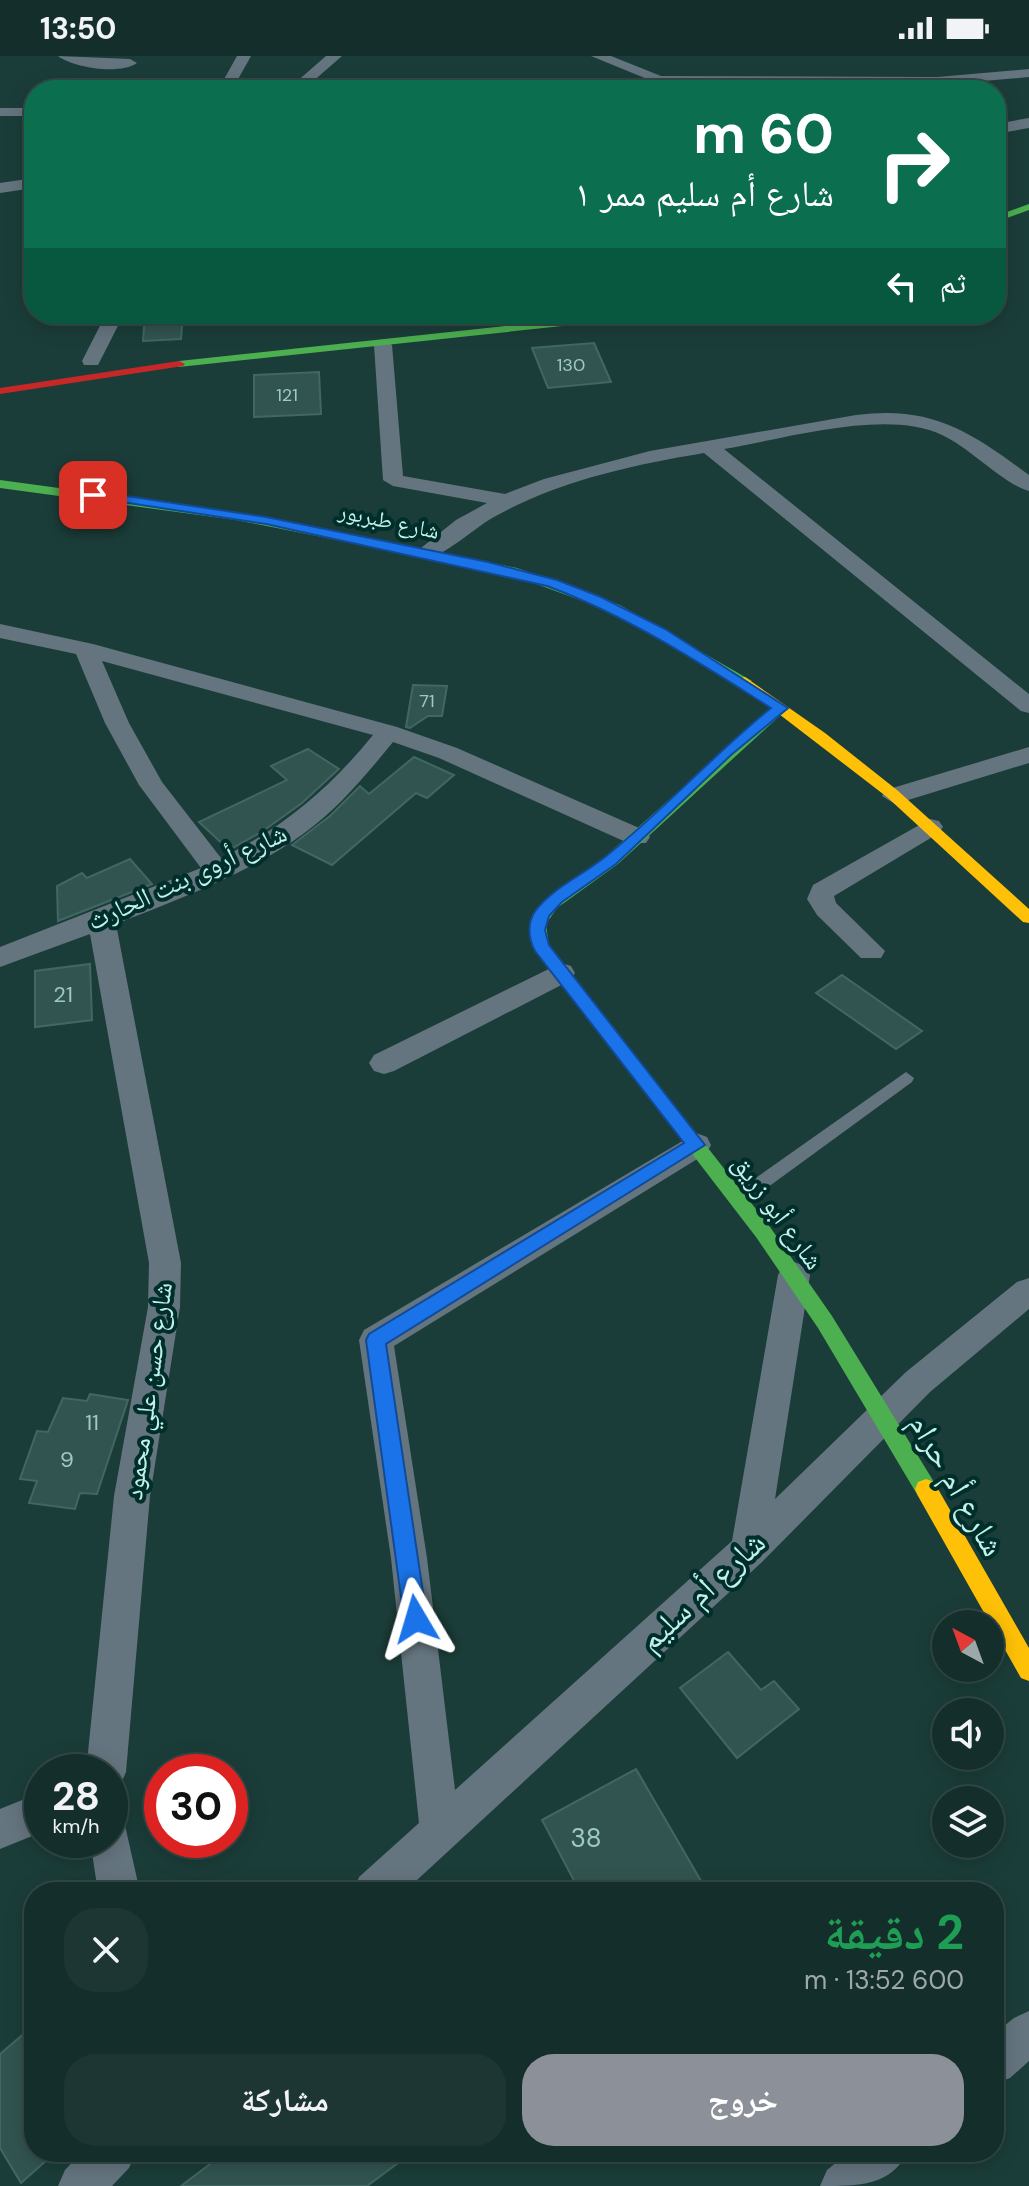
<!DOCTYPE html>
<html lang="ar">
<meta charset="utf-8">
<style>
:root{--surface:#142e2b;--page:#1d3633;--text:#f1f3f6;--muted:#9da8a9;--line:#334a47;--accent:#8c9099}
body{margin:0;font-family:"DM Sans","Noto Naskh Arabic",sans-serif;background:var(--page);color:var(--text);direction:rtl;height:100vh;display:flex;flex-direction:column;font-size:30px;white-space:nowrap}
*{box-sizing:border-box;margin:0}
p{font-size:26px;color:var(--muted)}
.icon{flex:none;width:44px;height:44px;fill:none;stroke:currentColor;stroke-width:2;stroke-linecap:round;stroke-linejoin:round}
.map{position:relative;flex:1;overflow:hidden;direction:ltr}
.drawer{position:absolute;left:24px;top:1826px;width:980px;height:280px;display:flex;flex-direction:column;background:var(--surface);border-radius:32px;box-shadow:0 4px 20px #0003,0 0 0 2px var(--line);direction:rtl}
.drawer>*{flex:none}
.guide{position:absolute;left:24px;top:24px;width:982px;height:244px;border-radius:32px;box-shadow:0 4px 20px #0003,0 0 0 2px var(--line);direction:rtl;background:#0b6e4f;color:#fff;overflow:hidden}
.needle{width:52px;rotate:319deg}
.controls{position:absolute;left:932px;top:1554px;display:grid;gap:16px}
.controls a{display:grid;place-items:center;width:72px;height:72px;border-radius:50%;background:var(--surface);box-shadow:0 4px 20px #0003,0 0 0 2px var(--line);font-size:40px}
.speed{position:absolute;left:24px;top:1698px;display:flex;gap:16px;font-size:40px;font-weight:700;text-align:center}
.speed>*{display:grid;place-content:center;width:104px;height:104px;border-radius:50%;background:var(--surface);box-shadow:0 4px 20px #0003,0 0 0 2px var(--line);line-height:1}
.speed small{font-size:20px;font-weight:400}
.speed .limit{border:12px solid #d22;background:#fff;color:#111}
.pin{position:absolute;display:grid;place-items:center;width:68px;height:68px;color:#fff;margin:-34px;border-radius:16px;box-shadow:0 4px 12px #0006}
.me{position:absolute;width:88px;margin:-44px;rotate:353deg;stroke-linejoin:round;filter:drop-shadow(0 0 6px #0008)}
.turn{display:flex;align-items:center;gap:28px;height:168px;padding:0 40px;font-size:36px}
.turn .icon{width:104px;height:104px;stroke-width:2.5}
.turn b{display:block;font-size:56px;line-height:68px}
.then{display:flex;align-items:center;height:76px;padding:0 40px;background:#0003;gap:16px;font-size:30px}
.round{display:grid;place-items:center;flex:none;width:84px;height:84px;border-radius:32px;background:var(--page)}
.summary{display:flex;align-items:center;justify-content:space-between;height:136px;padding:0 40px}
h1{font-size:48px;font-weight:700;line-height:60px;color:#1e9e55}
.primary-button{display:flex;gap:16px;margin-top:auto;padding:16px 40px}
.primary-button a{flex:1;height:92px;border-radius:32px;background:var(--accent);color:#fff;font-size:32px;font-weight:700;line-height:92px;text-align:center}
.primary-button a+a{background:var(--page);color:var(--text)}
.status{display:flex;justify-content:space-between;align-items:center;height:56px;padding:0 40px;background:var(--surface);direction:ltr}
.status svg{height:22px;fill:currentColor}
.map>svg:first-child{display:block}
</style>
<div class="status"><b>13:50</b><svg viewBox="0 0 49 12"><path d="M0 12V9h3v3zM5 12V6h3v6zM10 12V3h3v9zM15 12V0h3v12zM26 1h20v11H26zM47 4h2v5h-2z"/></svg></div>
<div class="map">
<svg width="1029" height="2130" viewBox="0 0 1029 2130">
<rect width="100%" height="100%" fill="#1b3d39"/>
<path fill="#325451" stroke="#416763" stroke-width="2" d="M145 258H183L181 283 143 285Z
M594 287 611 326 548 332 532 292Z
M319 316 321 358 254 361V319Z
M413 629 447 630 442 660H428L410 672 406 671Z
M308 693 339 713 302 747 263 775 229 794 199 766 287 724 271 710Z
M414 701 454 719 427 742 416 737 332 809 292 789 330 760 360 730 369 738Z
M130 803 152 828 58 865 57 830 82 817 87 822Z
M90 908 92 964 35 971V915Z
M842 919 922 975 896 993 816 937Z
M90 1338 128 1344 97 1438 80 1437 75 1453 29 1447 37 1425 20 1423 37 1375 48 1376 63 1342 87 1345Z
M728 1596 761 1634 774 1625 799 1653 737 1702 680 1632Z
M636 1713 701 1825 682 1836H580L542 1764Z
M34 1969V2096H56L21 2127 0 2092V1998Z
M210 2096H413L367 2130H181L214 2105Z"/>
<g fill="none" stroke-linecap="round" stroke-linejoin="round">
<path fill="#65757f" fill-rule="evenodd" d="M906 1016 914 1022 912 1026 745 1148H733L731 1143 733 1138Z"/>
<path fill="#65757f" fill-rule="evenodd" d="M58 0 130 3 137 7C120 19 74 12 58 0Z
M237 0H251L232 34H218Z
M326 0H342L303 34H287Z
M591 0H611L661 20 937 21 1029 13V21L937 29 704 26 680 27V33L674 34Z
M0 52H34V60H0Z
M1029 62V72L996 78V68Z
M34 122V132L0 137V127Z
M106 258H124L98 309H84L82 305Z
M383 283 392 289 403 420 505 438 544 423 650 395 856 359C932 349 971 376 1029 419V435C1005 429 969 391 942 379 887 352 784 383 724 393L1029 638V657L1021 655 704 397C632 409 558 425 494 461 475 471 439 506 421 502L418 497 421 492 456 464 487 447 393 430 383 424 374 289Z
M0 568 93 588 397 671 457 692 646 775 650 781 646 787H628L439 702 393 686C366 719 338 753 303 778 248 818 179 843 116 868L181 1207 180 1251 150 1440 126 1716 120 1730 110 1734V1716H86L114 1440 148 1251 149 1207 90 878 0 911V891L201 812 139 729 105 667 76 598 0 582ZM102 605 373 679C329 733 283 772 221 802L162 726 129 667Z
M1029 691V707L895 748 882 740 886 734Z
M930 763 939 765 943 771 939 777 834 840 836 847 885 895 881 902H861L817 859 807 843 813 829Z
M561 907 571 910 575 917 571 924 394 1015 384 1018 374 1015 369 1007 374 999Z
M696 1077 707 1081 711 1089 707 1097 394 1290 427 1502 455 1734 732 1485 778 1219 783 1210 794 1206 805 1210 810 1219 775 1443 906 1316 1017 1226 1029 1222V1253L930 1336 762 1506 404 1836H353L359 1821 419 1767 391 1502 359 1284 364 1274Z
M42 1736V1776L0 1793V1753Z
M110 1759 124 1765 140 1836H98L90 1784H110Z
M1029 1955V2005L1010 2022 994 2028V1978L1014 1962Z
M82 2096H136L129 2112 112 2130H58L65 2114Z
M849 2096H908C890 2130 860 2130 820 2130L827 2114Z"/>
<path fill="#4caf50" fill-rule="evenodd" d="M1029 148V154L996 166V160Z
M617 258H652L647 261 179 311 173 308 179 305Z
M0 424 236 456 517 512 620 549 752 625 745 629 740 628 610 555 509 518 236 464 0 432Z
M780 648 785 649V655L618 808 557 852 546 868 549 890 770 1171 832 1260 934 1426 937 1433 934 1440 926 1443 918 1440 818 1272 756 1181 533 891 530 868 545 844 606 800 775 649Z"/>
<path fill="#ffc107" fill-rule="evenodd" d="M745 621 825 677 897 734 1029 853V867L1023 866 887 741 740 628V622Z
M926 1423 934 1426 1029 1592V1625L1021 1622 918 1440 915 1433 918 1426Z"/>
<path fill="#c62828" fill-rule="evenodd" d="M179 305 185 308 183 310 0 338V332Z"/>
</g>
<path fill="#1a73e8" stroke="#114b97" stroke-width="2" d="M93 435 266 461 488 506 557 524 601 541 665 573 788 652 731 699 616 808 562 846 549 860 545 874 549 889 705 1089 386 1288 427 1563 424 1570 416 1573 408 1570 404 1563 366 1284 369 1278 684 1087 535 895C528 882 527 866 536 854 554 831 583 819 605 801 663 755 713 699 771 652 698 606 628 560 547 530L266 468 89 441 87 439Z"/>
<g text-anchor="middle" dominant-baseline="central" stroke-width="8" stroke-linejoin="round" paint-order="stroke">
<g font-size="18" fill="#9ecac4">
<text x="571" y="309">130</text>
<text x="287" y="339">121</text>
<text x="427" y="645">71</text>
</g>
<g font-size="22" fill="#c2f1eb" stroke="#002e2a">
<text transform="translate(389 465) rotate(12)">شارع طبربور</text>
</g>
<g font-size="22" fill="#9ecac4">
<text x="63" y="938">21</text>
<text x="92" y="1366">11</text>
<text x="67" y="1403">9</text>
</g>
<g font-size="26" fill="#c2f1eb" stroke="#002e2a">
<text transform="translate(187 821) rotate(-25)">شارع أروى بنت الحارث</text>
<text transform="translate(778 1156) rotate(54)">شارع أبو زريق</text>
<text transform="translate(148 1335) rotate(-82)">شارع حسن علي محمود</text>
</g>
<g font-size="26" fill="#9ecac4">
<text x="586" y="1782">38</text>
</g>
<g font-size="32" fill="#c2f1eb" stroke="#002e2a">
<text transform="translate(957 1429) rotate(60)">شارع أم حرام</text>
<text transform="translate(702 1535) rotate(-43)">شارع أم سليم</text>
</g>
</g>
</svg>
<div class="controls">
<a><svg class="needle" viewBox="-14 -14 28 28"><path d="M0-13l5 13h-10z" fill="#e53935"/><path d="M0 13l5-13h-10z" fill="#9da8a9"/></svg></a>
<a><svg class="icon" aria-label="sound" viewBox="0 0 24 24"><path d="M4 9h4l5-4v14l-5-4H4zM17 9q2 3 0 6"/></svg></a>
<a><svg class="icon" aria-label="layers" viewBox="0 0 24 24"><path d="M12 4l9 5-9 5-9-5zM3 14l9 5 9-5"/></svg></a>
</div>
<div class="speed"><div>28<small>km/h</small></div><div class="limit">30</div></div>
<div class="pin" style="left:93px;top:439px;background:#d93025"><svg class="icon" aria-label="arrive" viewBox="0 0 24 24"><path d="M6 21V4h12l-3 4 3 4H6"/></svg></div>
<svg class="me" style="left:416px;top:1563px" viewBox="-20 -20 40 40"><path d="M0-17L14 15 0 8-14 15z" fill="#1a73e8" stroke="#fff" stroke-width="4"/></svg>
<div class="guide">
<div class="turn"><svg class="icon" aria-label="right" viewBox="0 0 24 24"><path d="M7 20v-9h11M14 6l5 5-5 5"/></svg><div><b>60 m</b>شارع أم سليم ممر ١</div></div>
<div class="then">ثم<svg class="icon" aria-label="left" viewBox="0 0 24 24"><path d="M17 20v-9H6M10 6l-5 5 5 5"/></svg></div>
</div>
<section class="drawer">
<div class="summary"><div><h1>2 دقيقة</h1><p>600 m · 13:52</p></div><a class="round"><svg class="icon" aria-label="close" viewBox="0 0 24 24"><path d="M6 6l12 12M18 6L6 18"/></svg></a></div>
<div class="primary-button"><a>خروج</a><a>مشاركة</a></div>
</section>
</div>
